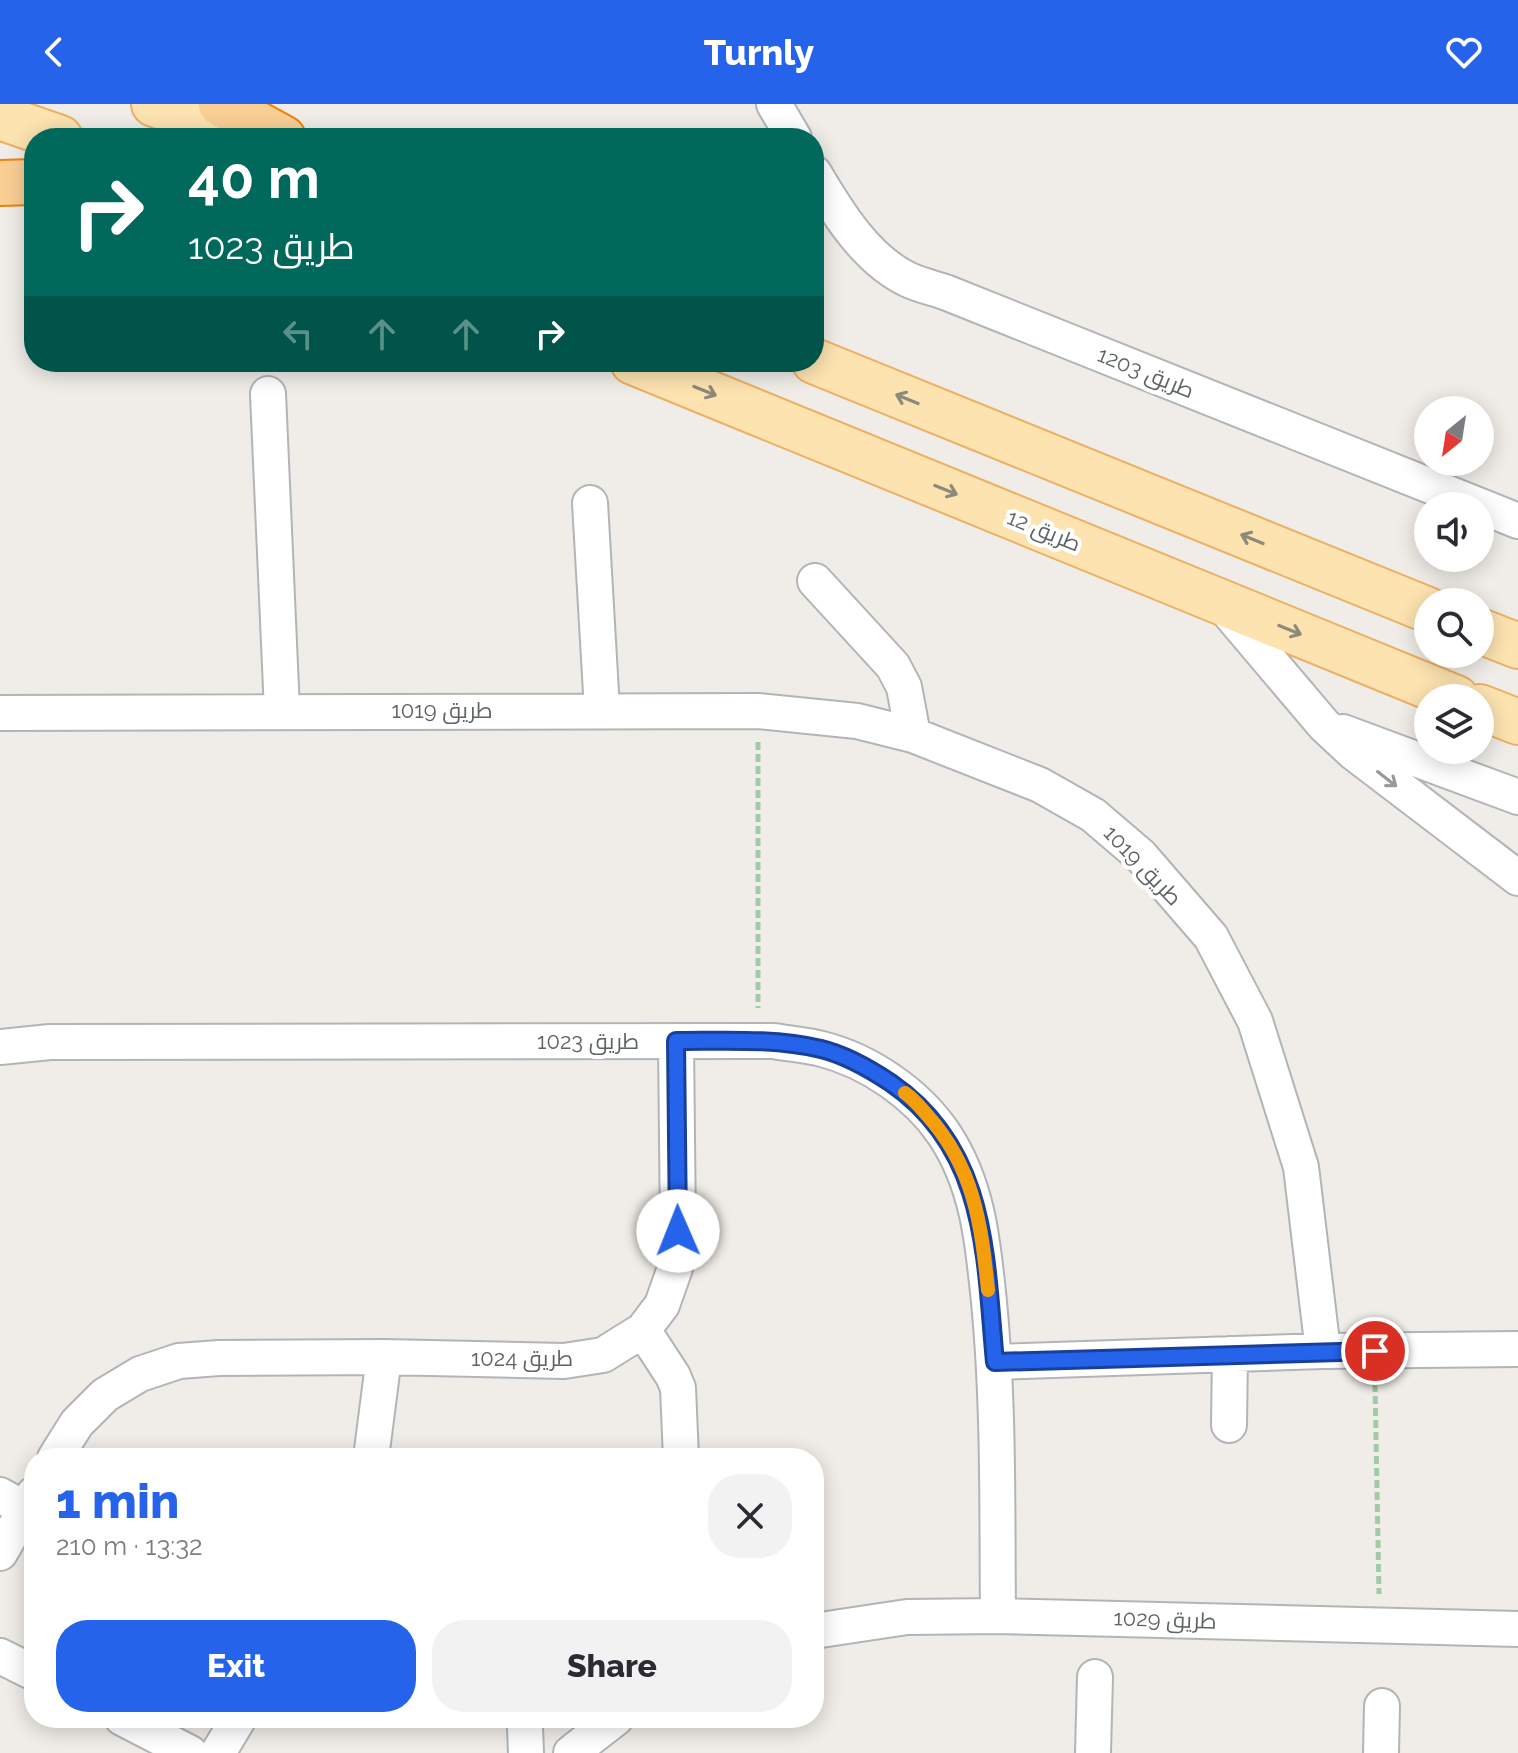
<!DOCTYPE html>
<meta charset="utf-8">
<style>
:root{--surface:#fff;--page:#f2f2f3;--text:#2b2b33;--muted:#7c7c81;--accent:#2563eb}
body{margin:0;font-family:Raleway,Cairo,sans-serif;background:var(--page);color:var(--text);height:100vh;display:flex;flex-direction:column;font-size:30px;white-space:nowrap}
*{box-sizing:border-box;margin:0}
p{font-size:26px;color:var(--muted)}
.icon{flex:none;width:44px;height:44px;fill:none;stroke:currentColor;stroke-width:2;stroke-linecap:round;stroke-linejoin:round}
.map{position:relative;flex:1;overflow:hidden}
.side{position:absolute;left:24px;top:1344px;width:800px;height:280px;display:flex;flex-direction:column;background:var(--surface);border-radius:32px;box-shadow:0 4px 20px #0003}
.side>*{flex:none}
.top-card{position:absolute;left:24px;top:24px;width:800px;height:244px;border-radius:32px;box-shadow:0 4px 20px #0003;background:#00695c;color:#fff;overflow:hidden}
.needle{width:52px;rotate:210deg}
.buttons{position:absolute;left:1414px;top:292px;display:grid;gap:16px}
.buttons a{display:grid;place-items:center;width:80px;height:80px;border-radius:50%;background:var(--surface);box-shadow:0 4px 20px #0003;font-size:40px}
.pin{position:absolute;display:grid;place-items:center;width:68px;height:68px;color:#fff;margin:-34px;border:4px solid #fff;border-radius:50%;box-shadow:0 2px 8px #0007}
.me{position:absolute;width:88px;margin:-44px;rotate:359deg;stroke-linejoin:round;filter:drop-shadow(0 0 6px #0008)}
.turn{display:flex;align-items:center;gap:28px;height:168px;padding:0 32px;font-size:36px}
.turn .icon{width:104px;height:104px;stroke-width:2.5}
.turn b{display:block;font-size:56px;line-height:68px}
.lanes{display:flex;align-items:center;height:76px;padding:0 32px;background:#0003;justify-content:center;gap:40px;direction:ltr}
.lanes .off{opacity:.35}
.round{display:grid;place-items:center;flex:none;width:84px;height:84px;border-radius:32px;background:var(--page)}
.headline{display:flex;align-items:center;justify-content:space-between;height:136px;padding:0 32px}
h1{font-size:48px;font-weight:800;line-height:60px;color:var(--accent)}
.primary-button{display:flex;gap:16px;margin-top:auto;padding:16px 32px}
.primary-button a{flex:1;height:92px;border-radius:32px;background:var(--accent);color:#fff;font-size:32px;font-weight:800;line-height:92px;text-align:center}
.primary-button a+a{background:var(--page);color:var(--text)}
header{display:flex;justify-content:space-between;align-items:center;height:104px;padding:0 32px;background:var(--accent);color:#fff;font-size:36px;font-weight:800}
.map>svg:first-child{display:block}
</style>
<header><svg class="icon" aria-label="back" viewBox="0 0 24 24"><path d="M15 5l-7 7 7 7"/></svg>Turnly<svg class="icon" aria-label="heart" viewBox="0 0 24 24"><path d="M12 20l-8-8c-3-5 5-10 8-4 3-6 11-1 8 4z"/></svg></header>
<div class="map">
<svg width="1518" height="1649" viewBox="0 0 1518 1649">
<rect width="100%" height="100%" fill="#f0ece7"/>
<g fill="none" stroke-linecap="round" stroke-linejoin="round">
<g stroke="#b2b5b8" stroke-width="38">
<path id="minor" d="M774 0 794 34
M814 69C837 108 866 156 909 176 920 181 933 184 945 188L1518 417
M268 290 282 607
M590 399 602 606
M815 477 893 562 904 583 913 631
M1219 497 1324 621 1354 649 1518 774
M0 609 758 607 857 617 913 631 1040 681 1093 711 1141 752 1211 833 1255 917 1301 1063 1323 1247
M1343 628 1518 693
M0 943 50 938 774 937C790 940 807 941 822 945 869 957 917 990 944 1030 978 1081 983 1138 989 1198 999 1302 997 1408 998 1512
M643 1226 673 1272 678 1284 681 1354
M995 1258 1323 1247 1518 1245
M1229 1321 1230 1250
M55 1354 77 1319 105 1291 140 1270 179 1257 219 1254 384 1253 564 1257 603 1251 643 1226 662 1201 675 1164 678 1127 676 937
M371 1354 384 1253
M0 1391 25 1405
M0 1449 34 1390
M814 1527 907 1513 998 1512 1518 1525
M0 1552 34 1569
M122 1614 190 1649
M218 1649 239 1614
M526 1649 525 1623 527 1614
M571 1649 616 1614
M1093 1649 1095 1573
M1381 1649 1382 1602"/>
</g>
<g stroke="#ecb064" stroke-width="48">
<path id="major" d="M154 0 253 34
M0 13 60 34
M814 257 1428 506
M633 258 1456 594
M1480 527 1518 542
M1480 603 1518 618"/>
</g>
<g stroke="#ed820a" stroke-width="48">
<path id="highway" d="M221 0 283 34
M0 79 34 78"/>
</g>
<path stroke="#a1cba6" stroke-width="5" stroke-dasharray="8 4" stroke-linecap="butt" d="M758 638V904
M1375 1280 1379 1490"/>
<use href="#minor" stroke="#fff" stroke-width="34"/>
<use href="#major" stroke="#fce3b0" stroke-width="44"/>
<use href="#highway" stroke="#f9cf95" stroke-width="44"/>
</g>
<defs><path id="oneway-shaft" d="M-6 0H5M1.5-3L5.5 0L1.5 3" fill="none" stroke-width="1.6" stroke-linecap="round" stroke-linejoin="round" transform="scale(2)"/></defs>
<g stroke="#8d897c">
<use href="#oneway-shaft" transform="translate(705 287) rotate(22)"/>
<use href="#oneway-shaft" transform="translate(907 295) rotate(-158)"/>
<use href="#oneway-shaft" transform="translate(946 386) rotate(22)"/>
<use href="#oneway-shaft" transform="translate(1252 435) rotate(-158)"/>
<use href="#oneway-shaft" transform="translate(1290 526) rotate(22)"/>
</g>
<use stroke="#969a9c" href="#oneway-shaft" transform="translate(1387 675) rotate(38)"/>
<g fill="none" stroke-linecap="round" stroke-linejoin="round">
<g stroke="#184099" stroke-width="20">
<path id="route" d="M678 1127 676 937C724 937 774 934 821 945 846 951 870 965 891 979 988 1046 985 1153 995 1258L1375 1247"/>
</g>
<use href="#route" stroke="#2563eb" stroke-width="14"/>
<path stroke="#f59e0b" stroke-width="14" d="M905 989C914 995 920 1003 927 1011 974 1063 981 1119 988 1186"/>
</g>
<g text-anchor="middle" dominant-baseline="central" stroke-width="8" stroke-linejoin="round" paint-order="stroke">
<g font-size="22" fill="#5e6366" stroke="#fff">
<text transform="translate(1146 268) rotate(22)">طريق 1203</text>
<text transform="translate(1044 426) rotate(22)">طريق 12</text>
<text x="442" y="606">طريق 1019</text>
<text transform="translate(1143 761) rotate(46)">طريق 1019</text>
<text x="588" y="937">طريق 1023</text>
<text x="522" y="1254">طريق 1024</text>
<text transform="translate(1165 1515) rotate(2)">طريق 1029</text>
</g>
</g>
</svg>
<div class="buttons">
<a><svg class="needle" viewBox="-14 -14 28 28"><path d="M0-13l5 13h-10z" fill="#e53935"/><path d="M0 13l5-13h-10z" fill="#7c7c81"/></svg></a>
<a><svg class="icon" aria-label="sound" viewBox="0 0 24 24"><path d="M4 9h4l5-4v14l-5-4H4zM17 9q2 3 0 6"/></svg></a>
<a><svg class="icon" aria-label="search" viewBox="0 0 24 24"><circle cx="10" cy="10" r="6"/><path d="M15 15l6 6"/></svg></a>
<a><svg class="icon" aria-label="layers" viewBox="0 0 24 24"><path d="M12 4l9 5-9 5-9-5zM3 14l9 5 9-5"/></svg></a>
</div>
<div class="pin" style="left:1375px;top:1247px;background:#d93025"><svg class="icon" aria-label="arrive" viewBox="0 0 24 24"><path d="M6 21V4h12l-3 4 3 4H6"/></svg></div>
<svg class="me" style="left:678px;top:1127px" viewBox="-20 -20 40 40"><circle r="19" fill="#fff"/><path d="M0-13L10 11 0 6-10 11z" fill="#2563eb"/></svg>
<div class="top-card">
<div class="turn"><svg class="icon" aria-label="right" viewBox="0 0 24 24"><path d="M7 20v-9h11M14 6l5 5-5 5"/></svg><div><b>40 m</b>طريق 1023</div></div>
<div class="lanes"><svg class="icon off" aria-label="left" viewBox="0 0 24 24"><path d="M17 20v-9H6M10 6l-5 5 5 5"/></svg><svg class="icon off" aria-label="ahead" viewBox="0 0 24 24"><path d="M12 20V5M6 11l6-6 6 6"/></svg><svg class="icon off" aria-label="ahead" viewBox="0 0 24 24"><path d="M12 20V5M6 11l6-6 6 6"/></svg><svg class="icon" aria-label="right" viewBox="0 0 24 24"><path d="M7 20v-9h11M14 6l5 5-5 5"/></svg></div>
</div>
<section class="side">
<div class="headline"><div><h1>1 min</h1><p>210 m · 13:32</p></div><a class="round"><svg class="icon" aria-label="close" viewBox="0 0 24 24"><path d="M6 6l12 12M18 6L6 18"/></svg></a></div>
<div class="primary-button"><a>Exit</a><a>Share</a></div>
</section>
</div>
